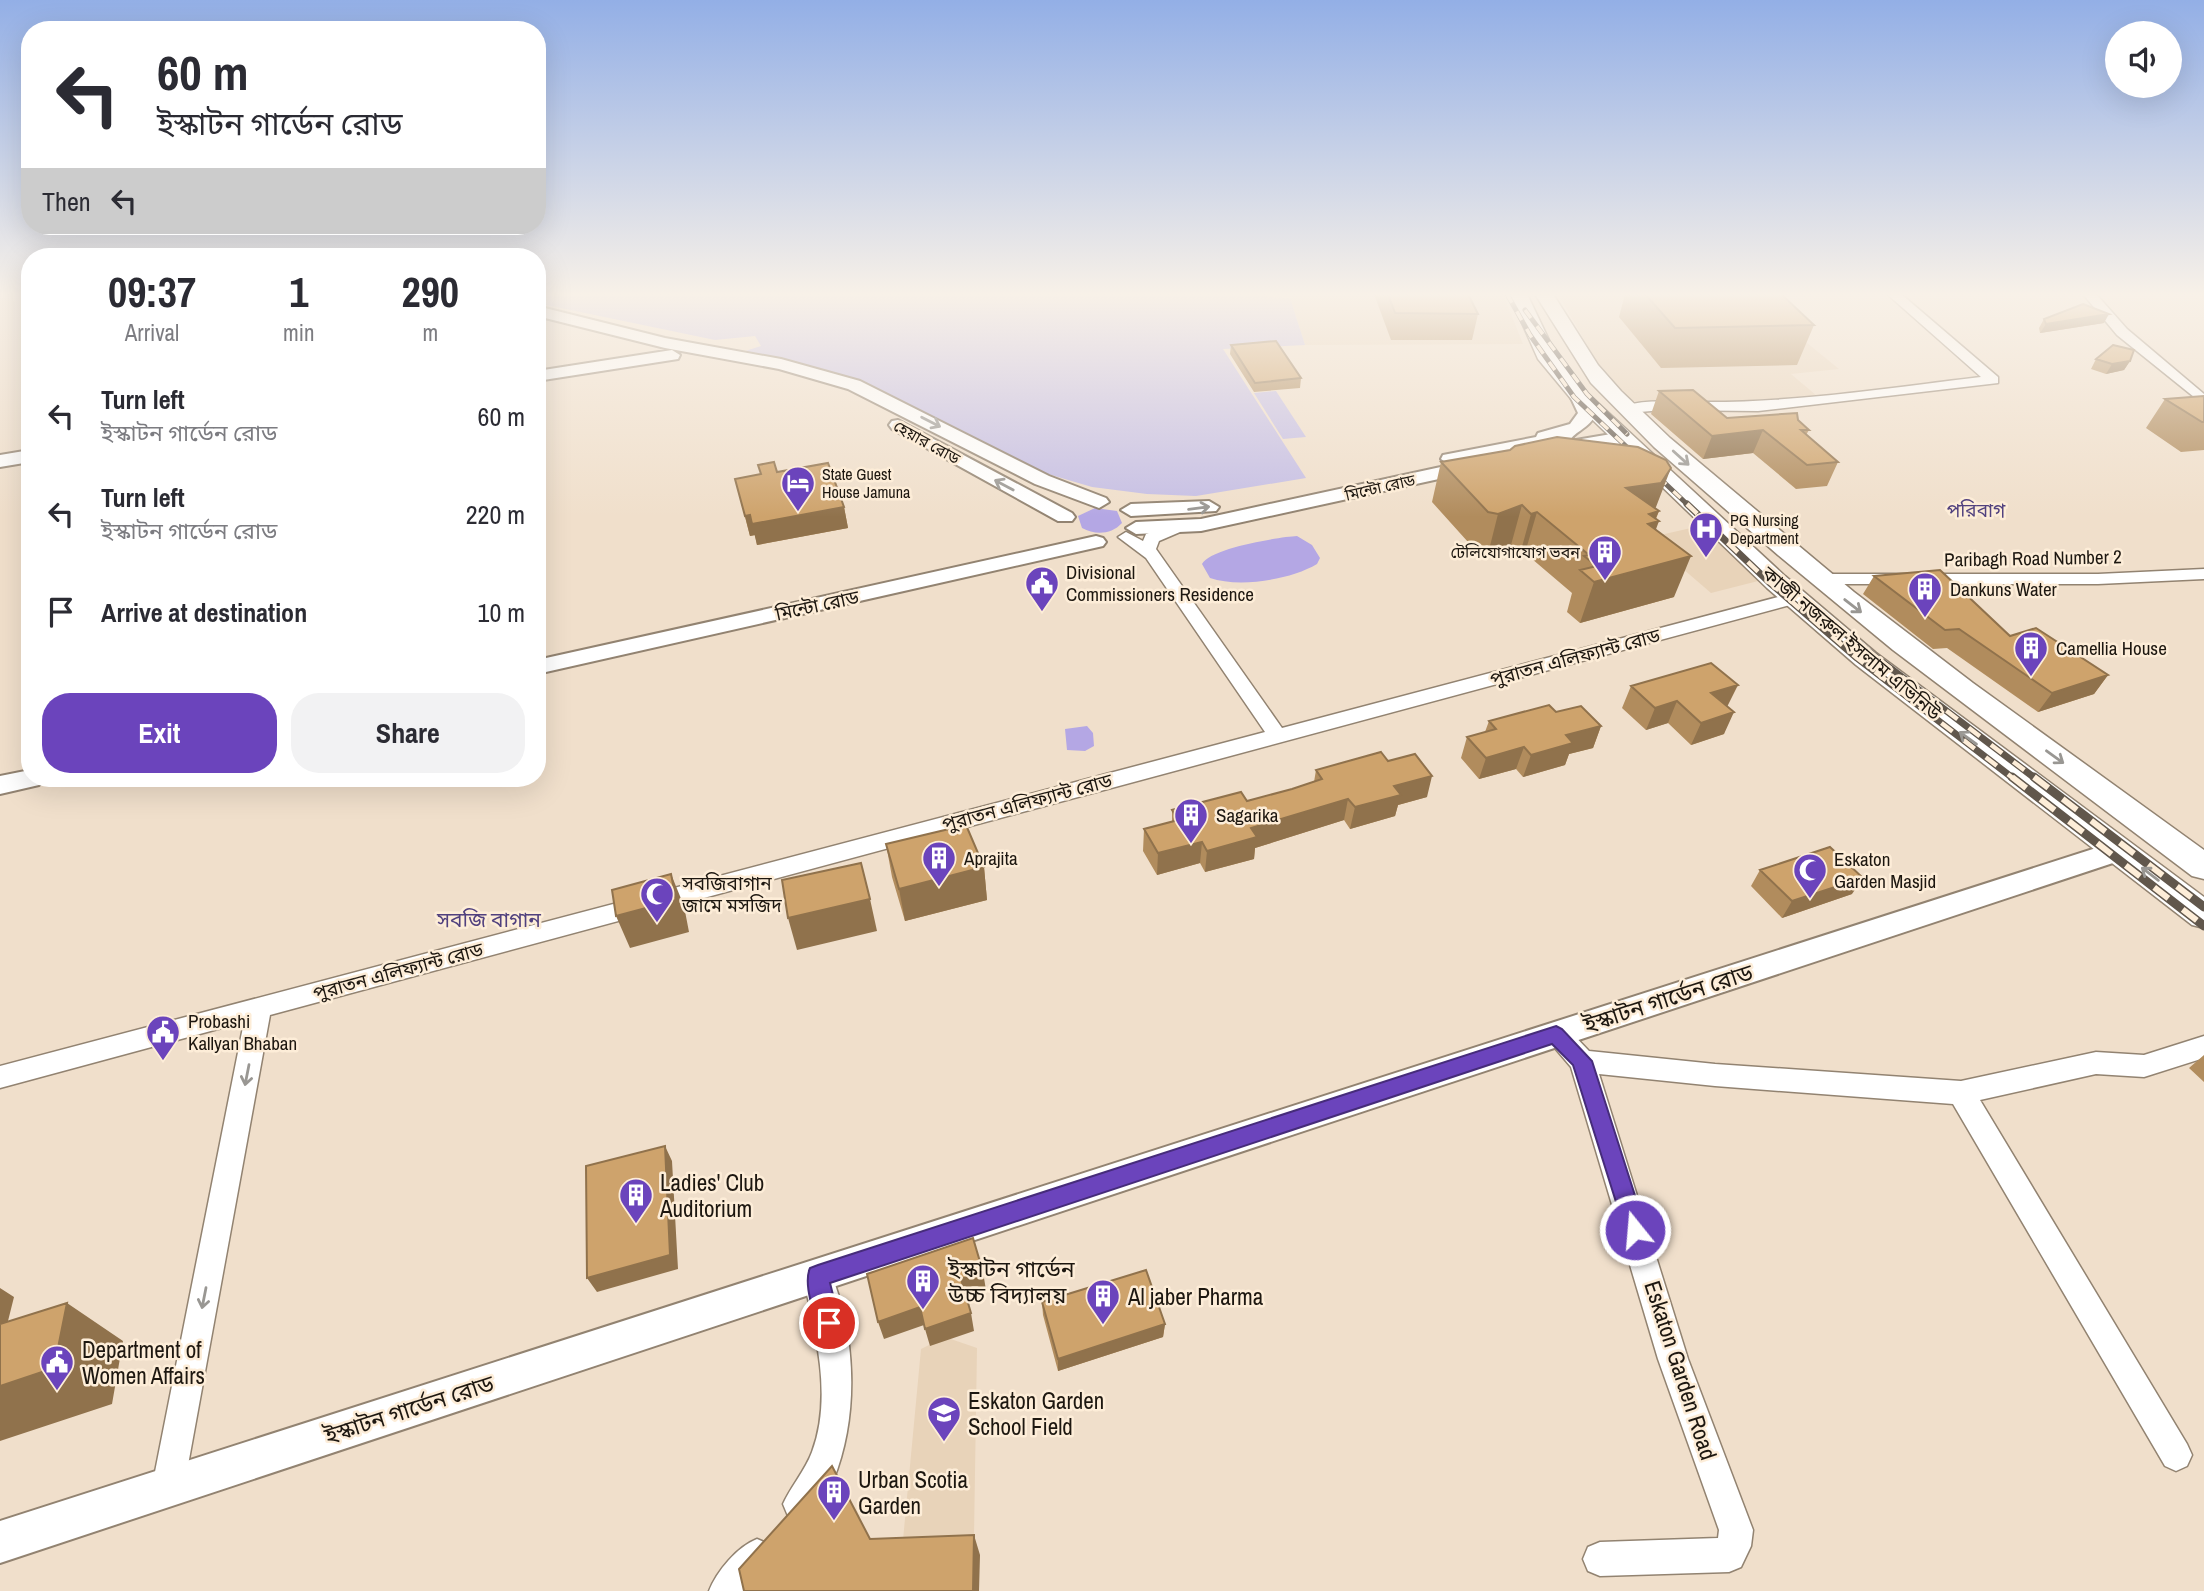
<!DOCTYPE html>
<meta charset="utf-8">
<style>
:root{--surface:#fff;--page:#f2f2f3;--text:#2b2b33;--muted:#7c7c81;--accent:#6b44bc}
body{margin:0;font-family:"Archivo Narrow","Noto Sans Bengali",sans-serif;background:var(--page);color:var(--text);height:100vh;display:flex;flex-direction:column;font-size:26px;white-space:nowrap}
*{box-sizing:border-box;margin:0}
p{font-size:23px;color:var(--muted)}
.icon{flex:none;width:38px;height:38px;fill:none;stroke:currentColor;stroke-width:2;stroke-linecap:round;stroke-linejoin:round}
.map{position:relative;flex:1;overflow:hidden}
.sheet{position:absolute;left:21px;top:248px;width:525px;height:539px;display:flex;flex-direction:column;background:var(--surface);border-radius:28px;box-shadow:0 7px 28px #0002}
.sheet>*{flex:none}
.guide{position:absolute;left:21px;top:21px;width:525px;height:214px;border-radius:28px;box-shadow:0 7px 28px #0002;background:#fff;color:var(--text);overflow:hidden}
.controls{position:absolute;left:2105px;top:21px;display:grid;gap:14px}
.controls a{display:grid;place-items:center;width:77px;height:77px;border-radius:50%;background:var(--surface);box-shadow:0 7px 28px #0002;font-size:35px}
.pin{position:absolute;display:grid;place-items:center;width:60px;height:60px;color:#fff;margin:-30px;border:4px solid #fff;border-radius:50%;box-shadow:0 2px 7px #0007}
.me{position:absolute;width:77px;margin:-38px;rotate:343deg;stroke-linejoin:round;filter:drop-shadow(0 0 5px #0008)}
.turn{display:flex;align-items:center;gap:24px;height:147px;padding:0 21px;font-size:32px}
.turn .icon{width:91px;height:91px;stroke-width:2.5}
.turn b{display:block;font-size:49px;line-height:60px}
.then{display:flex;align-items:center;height:66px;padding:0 21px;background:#0003;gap:14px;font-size:26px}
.eta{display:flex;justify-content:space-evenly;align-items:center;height:119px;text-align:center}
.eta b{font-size:42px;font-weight:700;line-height:49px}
.action{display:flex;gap:14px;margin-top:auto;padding:14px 21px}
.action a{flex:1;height:80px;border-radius:28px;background:var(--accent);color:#fff;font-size:28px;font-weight:700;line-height:80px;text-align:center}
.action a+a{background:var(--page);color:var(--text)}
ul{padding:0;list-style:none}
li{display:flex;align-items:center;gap:21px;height:98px;padding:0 21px}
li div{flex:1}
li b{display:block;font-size:26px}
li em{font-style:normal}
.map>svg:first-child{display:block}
</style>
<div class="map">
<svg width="2204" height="1591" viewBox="0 0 2204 1591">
<rect width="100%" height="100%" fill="#f0dfcb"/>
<path fill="#e8d3b9" d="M1289 294H1503L1523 344 1305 345Z
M1558 294H1866L1752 298 1839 369 1791 374 1817 396 1723 404 1632 401 1595 359Z
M1700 526 1766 579 1711 593 1647 538Z
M945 1337 977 1348 974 1536 903 1540 921 1349Z"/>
<path fill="#c5bee4" d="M537 294H1218L1290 298 1305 345 1223 349 1306 478 1196 496 1147 494 1092 487 1041 472 877 391 739 353 761 346 755 336 715 340 537 303Z
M1276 391 1306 437 1283 439 1254 393Z"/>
<path fill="#b4a7e4" d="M1095 508 1117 511 1122 523C1111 535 1095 535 1082 528L1078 516Z
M1297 536 1312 545 1320 558 1317 564C1290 580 1239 588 1210 578L1202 564C1210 548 1279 537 1297 536Z
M1087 726 1093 733 1094 746 1085 751 1067 750 1065 729Z"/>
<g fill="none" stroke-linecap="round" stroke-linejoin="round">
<g stroke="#928371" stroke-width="3">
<path id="minor" d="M1887 294H1901L1998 377V383L1758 411 1663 410 1628 413 1621 409C1633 398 1682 402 1699 402 1794 403 1888 388 1981 377Z
M2083 294H2096L2127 329 2204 394V405L2117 335Z
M1174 524 1180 526V532L1159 541 1156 549 1282 728 1789 594H1801L1804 598 1801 602 270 1015 184 1487 180 1499 168 1503 156 1499 152 1487 244 1022 0 1088V1066L1265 732 1146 558 1118 537 1126 532 1143 541 1146 534Z
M2204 569V579L2098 584H1820L1811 579 1820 574H2098Z
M1556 1023 1565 1026 1589 1051 1715 1064 1961 1081 2096 1052 2144 1055 2204 1036V1058L2144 1077 2096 1074 1980 1100 2187 1444 2192 1455 2187 1466 2176 1471 2165 1466 1953 1104 1715 1086 1599 1074 1688 1359 1753 1530 1751 1546 1741 1567 1729 1572 1600 1576 1588 1571 1583 1559 1588 1547 1600 1542 1718 1538 1719 1530 1658 1359 1571 1067 1543 1034 1547 1026Z
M818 1262 828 1266C856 1332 860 1414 833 1481 826 1497 816 1514 800 1521L788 1516 783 1504C791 1486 805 1471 812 1452 833 1396 815 1332 803 1276L808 1266Z
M757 1539 769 1544 774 1556 769 1568 749 1591H709C717 1571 737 1547 757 1539Z"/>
</g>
<g stroke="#928371" stroke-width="4">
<path id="major" d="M537 306 665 338 781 359 860 381 1049 476 1106 498 1109 502 1099 508 1035 484 848 389 779 369 665 348 537 316Z
M672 350 680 355 678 359 537 381V371Z
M1579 391 1585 392 1596 413C1590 429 1574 431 1570 441L1623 432 1630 434 1632 438 1630 442 1566 453 1559 451 1557 447 1559 443 1450 465 1441 459 1443 455 1536 437 1538 433 1570 424 1578 413 1570 396Z
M898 420 1072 513 1075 517 1072 521H1058L892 429 889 425 892 421Z
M30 450V462L0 467V455Z
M1473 460 1483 466 1480 470 1201 531 1136 534 1126 528 1136 522 1201 519Z
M1209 501 1219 507 1216 511 1131 516 1121 510 1131 504Z
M1096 536 1103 538 1106 542 1103 546 537 674V660Z
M30 770V779H43L39 785 0 794V776Z
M2118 841 2128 844 2132 851 2128 858 0 1563V1521Z"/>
</g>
<g stroke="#928371" stroke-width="3">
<path id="highway" d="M1509 294H1527L1557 357 1586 392 1785 576 1876 653 2204 897V928L2192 925 1856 665 1767 588 1572 400 1538 359Z
M1535 294H1553L1598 365 1621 391 1670 438 1854 592 1973 683 2204 850V879L2192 876 1893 650 1778 555 1654 447 1591 383Z"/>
</g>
<use href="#minor" fill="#fff" fill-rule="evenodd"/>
<use href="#major" fill="#fff" fill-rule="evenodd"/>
<use href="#highway" fill="#fff" fill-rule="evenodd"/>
<g stroke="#61574c" stroke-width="5">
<path id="rail-far2" d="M1507 294 1530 335 1574 397 1689 506
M1525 310 1587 394 1627 434"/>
</g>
<g stroke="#61574c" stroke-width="7">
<path id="rail-far1" d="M1687 504 1769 582 1857 658 2014 779
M1835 626 2036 779"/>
</g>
<g stroke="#61574c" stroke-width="9">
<path id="rail" d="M2012 777 2204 926
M2034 777 2204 907"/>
</g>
<use href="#rail-far2" stroke="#fdedd8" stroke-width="3.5" stroke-dasharray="10" stroke-linecap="butt"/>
<use href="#rail-far1" stroke="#fdedd8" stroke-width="4.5" stroke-dasharray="14" stroke-linecap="butt"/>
<use href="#rail" stroke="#fdedd8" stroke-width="6" stroke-dasharray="18" stroke-linecap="butt"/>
</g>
<path fill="#b18c5d" d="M1374 294H1468L1478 314 1472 340H1391Z
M1625 294H1781L1814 325 1797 365 1661 368 1619 317Z
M2044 319 2104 323 2040 333 2039 328Z
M1231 345 1301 378 1300 388 1254 392 1230 354Z
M2096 359 2130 361 2124 370 2106 374 2091 369Z
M1659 391 1727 418 1798 420 1809 430 1806 435 1838 462 1827 486 1796 489 1753 453 1703 459 1651 414Z
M2204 396V450L2181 452 2146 428 2165 399Z
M1441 462 1655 509 1659 511 1656 519V529L1674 597 1580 623 1567 612 1572 593 1525 553 1520 554 1511 545 1488 554 1477 552 1432 502Z
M758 465 777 472 844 507 848 528 757 545 755 535 750 536 735 479 761 474Z
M1874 576 2010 636 2108 675 2094 694 2038 712 1947 648 1933 649 1863 594Z
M1631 686 1727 707 1724 734 1691 745 1668 723 1646 730 1622 708Z
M1556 712 1601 726 1593 748 1569 754 1565 765 1523 777 1516 769 1479 779 1461 758 1467 737 1485 732 1489 721Z
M1388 761 1427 797 1398 805 1395 816 1350 829 1344 820 1255 848 1254 859 1205 872 1200 863 1157 875 1143 851 1144 829 1172 822V810L1247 801 1292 789 1314 782 1316 770Z
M886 844 984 867 987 900 905 921 892 877Z
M1760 870 1852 894 1782 918 1751 886Z
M2204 1055V1082L2189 1068Z
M1042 1302 1165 1324 1163 1337 1058 1371 1043 1315Z"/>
<path fill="#90724c" d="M2109 314 2104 323 2040 333 2046 324Z
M2130 361 2124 370 2106 374 2112 364Z
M1763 430 1753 453 1703 459 1712 436Z
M1671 468 1656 507 1653 513 1659 511 1654 522 1659 521 1644 562 1626 488Z
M1522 505 1511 545 1488 554 1498 514Z
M844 507 848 528 757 545 752 524Z
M1537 512 1525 553 1520 554 1531 514Z
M750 515 755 535 750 536 745 516Z
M1691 556 1674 597 1580 623 1594 582Z
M2108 675 2094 694 2038 712 2052 693Z
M1738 685 1727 707 1711 693Z
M1677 701 1668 723 1646 730 1655 708Z
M1734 712 1724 734 1691 745 1701 723Z
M1601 726 1593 748 1569 754 1565 765 1523 777 1531 755 1566 735Z
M1524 747 1516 769 1479 779 1486 758Z
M1432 776 1427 797 1398 805 1395 816 1350 829 1355 807 1394 786Z
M1348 799 1344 820 1255 848 1254 859 1205 872 1207 851 1251 828Z
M1202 842 1200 863 1157 875 1158 853Z
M984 867 987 900 905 921 899 889Z
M671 874 684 906 689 932 630 948 616 916Z
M1863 878 1852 894 1782 918 1792 901Z
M870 899 877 931 797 950 788 918Z
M665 1146 672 1161 678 1269 597 1292 587 1278Z
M983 1272 986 1290 964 1297 961 1279Z
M0 1288 14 1297 0 1353Z
M67 1303 123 1341 112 1404 0 1441V1386Z
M920 1307 924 1325 884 1339 878 1322Z
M971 1313 974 1331 930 1346 925 1329Z
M1165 1324 1163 1337 1058 1371V1359Z
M974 1535 980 1555 979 1591H973Z"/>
<path fill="#cea36c" stroke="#90724c" stroke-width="2" d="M1388 294H1468L1478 314 1395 313Z
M1645 294H1781L1814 325 1675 328Z
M2083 304 2109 314 2046 324 2044 319Z
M1276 341 1301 378 1255 383 1231 345Z
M2113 345 2134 350 2130 361 2112 364 2096 359Z
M1693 390 1727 418 1797 413 1798 420 1809 430H1801L1838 462 1807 465 1763 430 1712 436 1659 391Z
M2204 396V422H2202L2165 399Z
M1557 437 1638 447 1666 460 1671 468 1661 483 1626 488 1659 511 1649 514 1659 521 1648 524 1691 556 1594 582 1580 570 1597 566 1584 556 1589 555 1537 512 1531 514 1522 505 1498 514 1488 512 1441 462 1510 450 1515 446Z
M774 462 777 472 828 463 844 507 752 524 750 515 745 516 735 479 761 474 758 465Z
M1940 570 2010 636 2036 628 2108 675 2052 693 1959 629 1945 630 1874 576Z
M1711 663 1738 685 1711 693 1734 712 1701 723 1677 701 1655 708 1631 686Z
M1549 705 1556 712 1581 706 1601 726 1566 735 1573 743 1531 755 1524 747 1486 758 1467 737 1496 729 1489 721Z
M1381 752 1388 761 1415 754 1432 776 1394 786 1401 795 1355 807 1348 799 1251 828 1257 837 1207 851 1202 842 1158 853 1144 829 1178 820 1172 810 1241 792 1247 801 1292 789 1322 779 1316 770Z
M966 825 984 867 899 889 886 844Z
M1830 847 1863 878 1792 901 1760 870Z
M861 863 870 899 788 918 782 880Z
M671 874 676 900 616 916 612 890Z
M665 1146 670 1255 587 1278 586 1166Z
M973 1238 983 1272 961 1279 971 1313 925 1329 920 1307 878 1322 867 1274Z
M1146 1270 1165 1324 1058 1359 1042 1302Z
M67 1303 54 1368 0 1386V1324Z
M832 1466 870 1539 974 1535 973 1591H744L739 1569Z"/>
<defs><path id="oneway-shaft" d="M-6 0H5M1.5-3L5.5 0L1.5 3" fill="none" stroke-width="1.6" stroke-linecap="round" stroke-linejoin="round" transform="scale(1.75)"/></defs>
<g stroke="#999793">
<use href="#oneway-shaft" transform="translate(931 422) rotate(27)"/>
<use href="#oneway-shaft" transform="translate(1681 458) rotate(42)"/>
<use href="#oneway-shaft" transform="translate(1004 485) rotate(-152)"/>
<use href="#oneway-shaft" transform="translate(1199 508) rotate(-7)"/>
<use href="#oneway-shaft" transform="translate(1853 606) rotate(38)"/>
<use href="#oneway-shaft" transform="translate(1968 738) rotate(-144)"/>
<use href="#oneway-shaft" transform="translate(2055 757) rotate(36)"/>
<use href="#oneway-shaft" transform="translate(2150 874) rotate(-143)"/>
<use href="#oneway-shaft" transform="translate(247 1075) rotate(101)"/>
<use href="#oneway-shaft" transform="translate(204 1298) rotate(101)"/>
</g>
<linearGradient id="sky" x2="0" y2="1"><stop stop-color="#93afe6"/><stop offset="0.57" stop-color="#f8f1e8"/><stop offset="1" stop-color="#f8f1e8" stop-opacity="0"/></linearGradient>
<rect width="2204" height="517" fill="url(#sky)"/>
<path fill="#6b44bc" stroke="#462c7a" stroke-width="2" d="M1556 1026 1562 1029 1592 1061 1646 1230 1643 1237 1635 1240 1627 1237 1573 1065 1552 1044 830 1283 840 1323 837 1331 829 1334 821 1331C814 1315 803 1284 810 1268L818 1265Z"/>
<defs>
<g id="hotel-pin" transform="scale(1.75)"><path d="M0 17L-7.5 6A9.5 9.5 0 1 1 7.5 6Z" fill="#6b44bc" stroke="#fdedd8"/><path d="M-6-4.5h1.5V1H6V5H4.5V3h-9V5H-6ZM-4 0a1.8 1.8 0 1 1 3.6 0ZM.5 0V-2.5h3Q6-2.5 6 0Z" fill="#fff"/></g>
<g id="hospital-pin" transform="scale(1.75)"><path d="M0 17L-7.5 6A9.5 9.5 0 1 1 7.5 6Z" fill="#6b44bc" stroke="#fdedd8"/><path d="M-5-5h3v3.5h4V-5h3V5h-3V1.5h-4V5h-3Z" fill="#fff"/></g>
<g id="building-pin" transform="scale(1.75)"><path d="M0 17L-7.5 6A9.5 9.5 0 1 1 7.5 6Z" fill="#6b44bc" stroke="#fdedd8"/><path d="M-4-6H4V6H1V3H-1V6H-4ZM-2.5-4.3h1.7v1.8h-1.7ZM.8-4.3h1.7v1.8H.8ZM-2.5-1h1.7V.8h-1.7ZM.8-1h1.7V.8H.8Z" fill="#fff"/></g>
<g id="civic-pin" transform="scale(1.75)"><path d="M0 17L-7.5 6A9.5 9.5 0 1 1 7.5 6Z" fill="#6b44bc" stroke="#fdedd8"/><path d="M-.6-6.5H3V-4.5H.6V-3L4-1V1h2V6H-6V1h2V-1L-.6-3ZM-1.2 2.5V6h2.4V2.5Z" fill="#fff"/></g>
<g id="mosque-pin" transform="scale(1.75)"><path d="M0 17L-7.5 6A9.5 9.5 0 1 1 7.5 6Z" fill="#6b44bc" stroke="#fdedd8"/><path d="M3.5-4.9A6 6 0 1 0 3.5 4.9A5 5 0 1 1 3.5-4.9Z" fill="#fff"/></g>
<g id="school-pin" transform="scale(1.75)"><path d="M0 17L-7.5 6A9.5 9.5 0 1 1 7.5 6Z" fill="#6b44bc" stroke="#fdedd8"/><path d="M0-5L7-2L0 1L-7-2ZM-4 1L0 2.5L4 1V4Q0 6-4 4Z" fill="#fff"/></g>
</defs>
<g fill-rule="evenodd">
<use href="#hotel-pin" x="798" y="483"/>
<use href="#hospital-pin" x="1706" y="529"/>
<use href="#building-pin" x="1605" y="552"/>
<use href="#civic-pin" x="1042" y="583"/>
<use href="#building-pin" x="1925" y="589"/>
<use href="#building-pin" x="2031" y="648"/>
<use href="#building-pin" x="1191" y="815"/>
<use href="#building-pin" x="939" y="858"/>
<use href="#mosque-pin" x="1810" y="870"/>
<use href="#mosque-pin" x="657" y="894"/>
<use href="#civic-pin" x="163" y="1032"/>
<use href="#building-pin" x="636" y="1195"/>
<use href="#building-pin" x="923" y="1281"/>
<use href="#building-pin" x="1103" y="1296"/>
<use href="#civic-pin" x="57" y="1362"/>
<use href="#school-pin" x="944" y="1413"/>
<use href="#building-pin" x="834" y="1492"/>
</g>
<g text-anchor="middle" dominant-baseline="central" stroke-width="5" stroke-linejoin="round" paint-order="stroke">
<g font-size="16" fill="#1d1710" stroke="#fdedd8">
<text transform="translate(927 442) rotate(29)">হেয়ার রোড</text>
<text transform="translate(1380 487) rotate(-13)">মিন্টো রোড</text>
</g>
<g font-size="16" fill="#1d1710" stroke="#fdedd8" text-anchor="start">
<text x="822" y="474">State Guest<tspan x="822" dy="18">House Jamuna</tspan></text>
<text x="1730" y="520">PG Nursing<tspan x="1730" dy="18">Department</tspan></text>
<text x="1580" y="552" text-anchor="end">টেলিযোগাযোগ ভবন</text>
</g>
<g font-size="19" fill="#51417e" stroke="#fdedd8">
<text x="1976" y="510">পরিবাগ</text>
</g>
<g font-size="19" fill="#1d1710" stroke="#fdedd8">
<text transform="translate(2033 558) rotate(-1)">Paribagh Road Number 2</text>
<text transform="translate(817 605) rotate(-12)">মিন্টো রোড</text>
<text transform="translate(1852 643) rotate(40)">কাজী নজরুল ইসলাম এভিনিউ</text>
<text transform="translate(1575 657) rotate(-15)">পুরাতন এলিফ্যান্ট রোড</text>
<text transform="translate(1027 802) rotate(-15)">পুরাতন এলিফ্যান্ট রোড</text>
<text transform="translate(398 971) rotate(-15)">পুরাতন এলিফ্যান্ট রোড</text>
</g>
<g font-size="19" fill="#1d1710" stroke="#fdedd8" text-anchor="start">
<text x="1066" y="572">Divisional<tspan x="1066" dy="22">Commissioners Residence</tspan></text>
<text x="1950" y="589">Dankuns Water</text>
<text x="2056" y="648">Camellia House</text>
<text x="1216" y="815">Sagarika</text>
<text x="964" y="858">Aprajita</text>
<text x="1834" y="859">Eskaton<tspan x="1834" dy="22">Garden Masjid</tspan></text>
<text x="682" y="883">সবজিবাগান<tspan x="682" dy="22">জামে মসজিদ</tspan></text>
<text x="188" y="1021">Probashi<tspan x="188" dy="22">Kallyan Bhaban</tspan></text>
</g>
<g font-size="21" fill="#51417e" stroke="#fdedd8">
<text x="489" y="919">সবজি বাগান</text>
</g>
<g font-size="23" fill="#1d1710" stroke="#fdedd8">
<text transform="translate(1668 998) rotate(-18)">ইস্কাটন গার্ডেন রোড</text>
<text transform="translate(1681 1370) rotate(72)">Eskaton Garden Road</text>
<text transform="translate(409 1409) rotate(-18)">ইস্কাটন গার্ডেন রোড</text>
</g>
<g font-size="23" fill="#1d1710" stroke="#fdedd8" text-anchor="start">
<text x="660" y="1182">Ladies' Club<tspan x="660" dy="26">Auditorium</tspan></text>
<text x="948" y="1268">ইস্কাটন গার্ডেন<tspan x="948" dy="26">উচ্চ বিদ্যালয়</tspan></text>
<text x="1128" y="1296">Al jaber Pharma</text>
<text x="82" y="1349">Department of<tspan x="82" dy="26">Women Affairs</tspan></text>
<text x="968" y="1400">Eskaton Garden<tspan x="968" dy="26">School Field</tspan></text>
<text x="858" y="1479">Urban Scotia<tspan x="858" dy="26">Garden</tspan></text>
</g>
</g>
</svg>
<div class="controls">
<a><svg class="icon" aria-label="sound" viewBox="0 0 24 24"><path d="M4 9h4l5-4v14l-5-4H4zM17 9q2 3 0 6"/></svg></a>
</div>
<div class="pin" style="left:829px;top:1323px;background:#d93025"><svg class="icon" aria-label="arrive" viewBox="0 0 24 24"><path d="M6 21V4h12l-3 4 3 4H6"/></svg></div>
<svg class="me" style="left:1635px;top:1230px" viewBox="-20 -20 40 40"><circle r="17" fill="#6b44bc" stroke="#fff" stroke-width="3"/><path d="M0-11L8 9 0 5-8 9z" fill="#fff"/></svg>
<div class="guide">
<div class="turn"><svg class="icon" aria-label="left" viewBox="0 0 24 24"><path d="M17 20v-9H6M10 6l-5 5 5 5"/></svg><div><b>60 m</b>ইস্কাটন গার্ডেন রোড</div></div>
<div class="then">Then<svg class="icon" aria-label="left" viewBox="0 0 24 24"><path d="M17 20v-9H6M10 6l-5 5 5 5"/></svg></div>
</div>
<section class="sheet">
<div class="eta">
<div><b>09:37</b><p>Arrival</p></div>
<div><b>1</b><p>min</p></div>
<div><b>290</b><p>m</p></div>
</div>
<ul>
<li><svg class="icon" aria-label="left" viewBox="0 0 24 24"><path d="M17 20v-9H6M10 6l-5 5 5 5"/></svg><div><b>Turn left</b><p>ইস্কাটন গার্ডেন রোড</p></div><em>60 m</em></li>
<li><svg class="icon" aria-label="left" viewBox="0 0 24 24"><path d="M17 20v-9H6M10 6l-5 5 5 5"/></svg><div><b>Turn left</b><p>ইস্কাটন গার্ডেন রোড</p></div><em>220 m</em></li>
<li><svg class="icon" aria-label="arrive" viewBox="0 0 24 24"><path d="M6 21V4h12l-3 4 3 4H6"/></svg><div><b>Arrive at destination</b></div><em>10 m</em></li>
</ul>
<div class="action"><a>Exit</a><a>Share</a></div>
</section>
</div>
